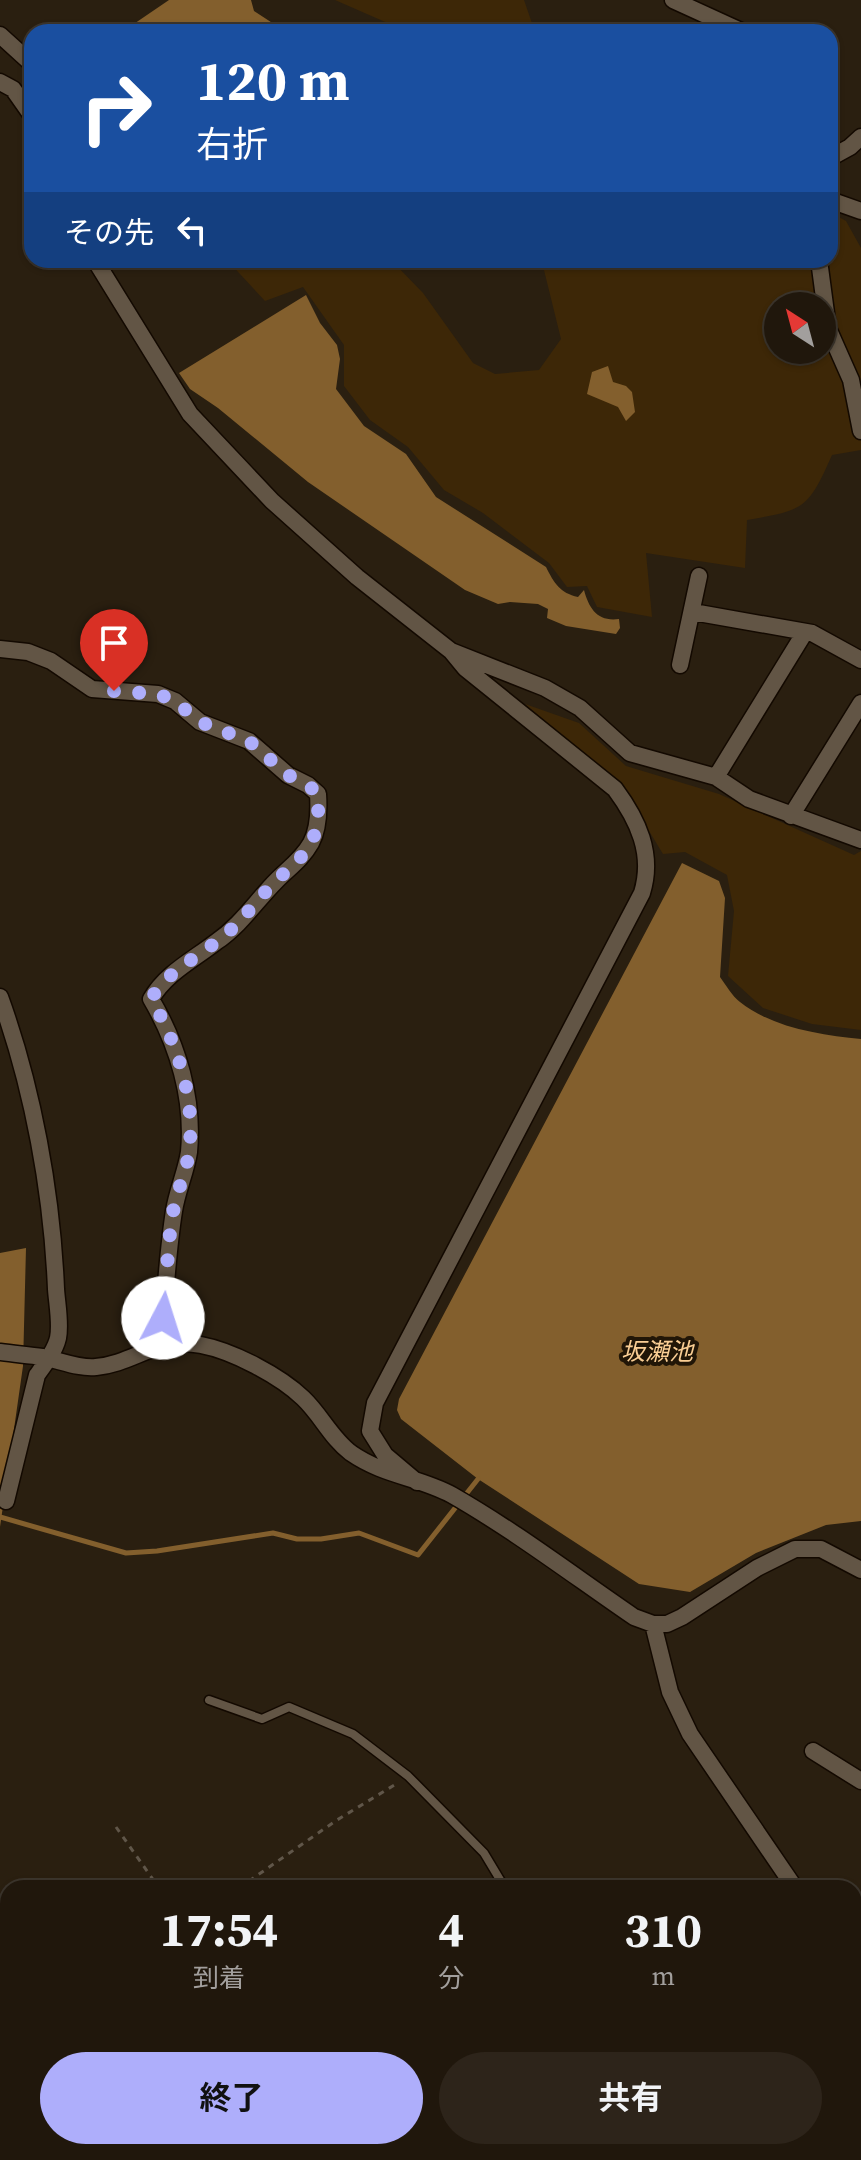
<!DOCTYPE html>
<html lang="ja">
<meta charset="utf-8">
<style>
:root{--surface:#20170c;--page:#2d241a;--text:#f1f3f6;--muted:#a29f9d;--line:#3d362d;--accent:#aeaefb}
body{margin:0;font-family:"Source Serif 4","Noto Sans JP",serif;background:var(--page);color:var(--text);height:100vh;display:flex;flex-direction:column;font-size:30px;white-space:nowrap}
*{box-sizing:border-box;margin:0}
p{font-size:26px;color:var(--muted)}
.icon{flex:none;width:44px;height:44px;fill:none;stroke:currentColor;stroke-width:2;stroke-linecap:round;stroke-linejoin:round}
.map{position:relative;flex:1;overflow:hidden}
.sheet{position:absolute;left:0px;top:1880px;width:862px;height:280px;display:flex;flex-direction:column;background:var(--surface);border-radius:24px 24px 0 0;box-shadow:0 2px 6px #0004,0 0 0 2px var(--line)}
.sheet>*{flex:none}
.banner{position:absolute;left:24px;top:24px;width:814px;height:244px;border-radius:24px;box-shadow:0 2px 6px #0004,0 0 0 2px var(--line);background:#1a4fa0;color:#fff;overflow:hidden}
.needle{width:52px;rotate:324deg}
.controls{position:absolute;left:764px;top:292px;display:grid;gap:16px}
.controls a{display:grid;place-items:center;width:72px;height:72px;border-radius:50%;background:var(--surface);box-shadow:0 2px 6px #0004,0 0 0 2px var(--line);font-size:40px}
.pin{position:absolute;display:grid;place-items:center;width:68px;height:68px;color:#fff;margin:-82px -34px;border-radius:50% 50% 50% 0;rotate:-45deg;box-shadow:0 0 8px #0007}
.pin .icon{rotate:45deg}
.me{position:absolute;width:88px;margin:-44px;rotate:5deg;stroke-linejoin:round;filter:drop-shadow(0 0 6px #0008)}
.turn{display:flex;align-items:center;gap:28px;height:168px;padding:0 40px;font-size:36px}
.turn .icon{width:104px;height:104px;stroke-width:2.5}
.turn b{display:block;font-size:56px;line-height:68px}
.then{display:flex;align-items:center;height:76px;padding:0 40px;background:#0003;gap:16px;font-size:30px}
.eta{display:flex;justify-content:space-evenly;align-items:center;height:136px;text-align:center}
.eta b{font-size:48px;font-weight:700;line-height:56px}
.cta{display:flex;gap:16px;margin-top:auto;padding:16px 40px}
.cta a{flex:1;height:92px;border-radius:48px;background:var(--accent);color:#111;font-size:32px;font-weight:700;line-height:92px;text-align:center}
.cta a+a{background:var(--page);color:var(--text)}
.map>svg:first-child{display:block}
</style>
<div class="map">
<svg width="861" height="2160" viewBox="0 0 861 2160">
<rect width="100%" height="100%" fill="#2a1f10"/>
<path fill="#3d2707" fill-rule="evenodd" d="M335 0H524L535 32H408Z
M830 212 846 221 861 248V450L832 455C808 509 805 510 747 520L745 568 646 553 652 617 597 607 587 586 567 587 549 563 483 513 444 490 408 447 370 420 344 386V345L303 287 265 301 227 260H391L423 293 473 363 495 374 539 370 561 339 544 270 538 260H830ZM778 306H822V350H778Z
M525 704 579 723 626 766 719 794 854 855 861 851V1030L812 1024 763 1008 728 976 734 911 727 875 685 852 663 854 623 788Z"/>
<path fill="#835f2d" d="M169 0H251L254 11 277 26 275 32H122Z
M306 295 320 323 337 345 340 359 336 389 364 426 406 454 436 497 546 567C554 583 560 593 578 597L584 590C589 609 598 622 619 619L620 628 616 634 566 626 547 618 548 609 538 604 510 602 498 604 465 590 308 482 218 408 190 389 179 373Z
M608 366 613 382 626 386 632 392 635 412 626 421 618 407 587 394 592 372Z
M682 863 719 881 725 898 720 977C726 985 732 996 740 1002 773 1028 821 1035 861 1039V1521L826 1525 756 1553 690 1592 639 1584 478 1479 401 1419 397 1410 399 1399Z
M26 1248 23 1366 0 1527V1253Z
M0 1924 8 1946V2097L0 2038Z"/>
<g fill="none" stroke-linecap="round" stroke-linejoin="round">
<path stroke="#835f2d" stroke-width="5" d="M0 1517 126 1553 157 1551 273 1533 297 1539H321L359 1533 418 1555 478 1479"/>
<g stroke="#130900" stroke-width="11">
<path id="service" d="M209 1700 262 1719 289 1707 353 1734 408 1776 484 1853 505 1888
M854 2011 861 2007"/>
</g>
<g stroke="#130900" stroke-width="19">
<path id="minor" d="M673 0 743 32
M0 35 32 64
M0 82 13 89 32 116
M830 158 850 147 861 137
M830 200 861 211
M95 260 190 414 272 501 357 577 451 651 545 688 580 708 630 753 716 777 749 799 861 840
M819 260 828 328 851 380 861 431
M693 612 812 633 861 660
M0 649 28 652 51 661 92 689 158 694 175 701 200 722 249 741 288 775 308 785 318 794C319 809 318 830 311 843 302 859 289 868 277 880 256 901 241 925 216 942 193 960 166 973 151 999 178 1045 194 1099 189 1152 186 1172 177 1191 174 1211 167 1255 165 1301 161 1345
M680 665 699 576
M716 777 805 632
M791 816 861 703
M0 997C33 1088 52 1193 56 1289 57 1304 61 1324 58 1338 55 1351 45 1364 37 1375L6 1501
M0 1352C14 1354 28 1355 42 1357 59 1360 79 1369 96 1367 136 1363 156 1336 201 1345 233 1351 280 1376 303 1398 321 1415 331 1438 351 1453 384 1476 419 1477 452 1495 515 1531 574 1576 634 1617L653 1624H667L682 1617 757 1568 795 1549H821L861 1570
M417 1482 385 1455 370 1431 375 1403 642 893C654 854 638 820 615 789L465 668 451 651
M653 1624 670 1692 690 1734 795 1888
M813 1751 861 1781
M854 1935 861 1930
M854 1975 861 1986
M696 2160 711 2152"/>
</g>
<path stroke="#605649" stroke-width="3" stroke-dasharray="6 6" stroke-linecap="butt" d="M116 1827 159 1888
M239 1888 337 1820 396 1784
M341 2152 346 2160
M478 2152 483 2160
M259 2160 271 2152"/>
<use href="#service" stroke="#625545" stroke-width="8"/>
<use href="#minor" stroke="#625545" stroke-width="16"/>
</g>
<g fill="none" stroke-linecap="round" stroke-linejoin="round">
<path stroke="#aeaefb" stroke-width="14" stroke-dasharray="0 25.2" d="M114 691 158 694 175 701 200 722 249 741 288 775 308 785 318 794C319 809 318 830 311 843 302 859 289 868 277 880 256 900 241 924 216 942 193 960 166 973 151 999 178 1044 196 1101 189 1153 186 1171 178 1189 174 1207 167 1243 167 1282 163 1318"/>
</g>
<g text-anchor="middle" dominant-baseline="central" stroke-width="8" stroke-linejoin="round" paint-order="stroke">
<g font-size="24" font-style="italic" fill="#face94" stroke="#211607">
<text x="657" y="1351">坂瀬池</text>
</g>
</g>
</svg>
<div class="controls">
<a><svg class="needle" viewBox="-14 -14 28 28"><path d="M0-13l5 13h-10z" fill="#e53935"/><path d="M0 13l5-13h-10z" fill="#a29f9d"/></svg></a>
</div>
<div class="pin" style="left:114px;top:691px;background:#d93025"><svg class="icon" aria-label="arrive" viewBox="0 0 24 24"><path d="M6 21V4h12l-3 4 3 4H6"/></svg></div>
<svg class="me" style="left:163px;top:1318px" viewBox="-20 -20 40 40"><circle r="19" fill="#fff"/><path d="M0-13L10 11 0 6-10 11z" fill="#aeaefb"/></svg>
<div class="banner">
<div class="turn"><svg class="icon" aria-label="right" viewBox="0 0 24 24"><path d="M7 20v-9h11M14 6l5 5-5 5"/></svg><div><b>120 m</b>右折</div></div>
<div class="then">その先<svg class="icon" aria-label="left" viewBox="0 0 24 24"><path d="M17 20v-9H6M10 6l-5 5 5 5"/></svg></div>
</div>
<section class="sheet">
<div class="eta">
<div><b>17:54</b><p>到着</p></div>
<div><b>4</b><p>分</p></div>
<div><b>310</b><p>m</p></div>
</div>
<div class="cta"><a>終了</a><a>共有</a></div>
</section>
</div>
